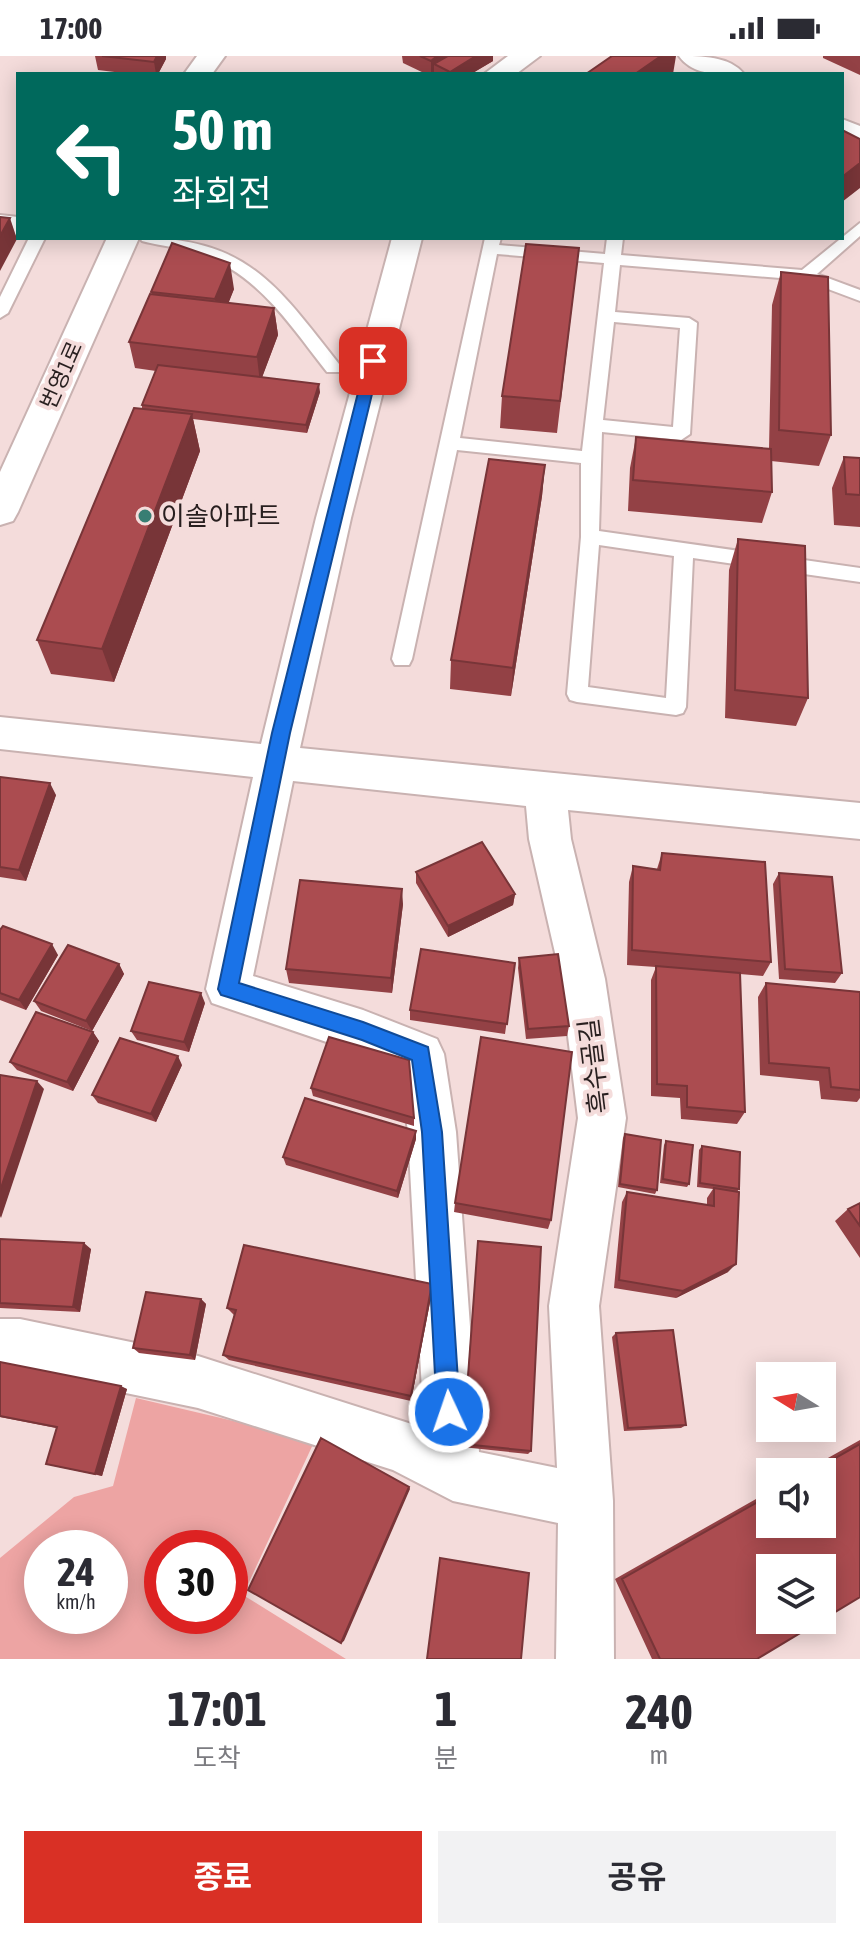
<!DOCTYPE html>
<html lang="ko">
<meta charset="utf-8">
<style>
:root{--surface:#fff;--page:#f2f2f3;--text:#2b2b33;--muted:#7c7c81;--accent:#d93025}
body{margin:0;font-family:"Asap Condensed","Noto Sans KR",sans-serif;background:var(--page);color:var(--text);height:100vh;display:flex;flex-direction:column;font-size:30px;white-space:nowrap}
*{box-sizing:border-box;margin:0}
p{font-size:26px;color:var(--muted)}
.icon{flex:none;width:44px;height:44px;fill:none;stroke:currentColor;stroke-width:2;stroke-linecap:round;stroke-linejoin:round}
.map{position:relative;height:1603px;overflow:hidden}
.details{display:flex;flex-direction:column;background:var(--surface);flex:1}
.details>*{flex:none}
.top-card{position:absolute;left:16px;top:16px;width:828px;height:168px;border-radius:0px;box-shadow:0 4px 20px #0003;background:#00695c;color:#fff;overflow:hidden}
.needle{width:52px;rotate:281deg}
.controls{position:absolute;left:756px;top:1306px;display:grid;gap:16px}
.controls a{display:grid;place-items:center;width:80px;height:80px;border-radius:0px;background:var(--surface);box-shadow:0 4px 20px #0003;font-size:40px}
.speed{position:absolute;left:24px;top:1474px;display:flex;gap:16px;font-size:40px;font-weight:700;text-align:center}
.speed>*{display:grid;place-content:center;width:104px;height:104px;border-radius:50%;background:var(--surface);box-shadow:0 4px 20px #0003;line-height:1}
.speed small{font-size:20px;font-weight:400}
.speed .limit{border:12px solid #d22;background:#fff;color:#111}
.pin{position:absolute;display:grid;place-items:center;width:68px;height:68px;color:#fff;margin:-34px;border-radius:16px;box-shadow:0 4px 12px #0006}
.me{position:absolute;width:88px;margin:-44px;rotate:357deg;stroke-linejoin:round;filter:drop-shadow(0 0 6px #0008)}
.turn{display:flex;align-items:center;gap:28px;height:168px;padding:0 24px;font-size:36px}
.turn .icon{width:104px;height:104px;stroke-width:2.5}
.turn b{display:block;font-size:56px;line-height:68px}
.eta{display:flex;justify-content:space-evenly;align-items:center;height:136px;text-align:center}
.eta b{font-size:48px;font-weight:700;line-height:56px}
.button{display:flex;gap:16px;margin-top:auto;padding:16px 24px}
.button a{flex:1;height:92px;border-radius:0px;background:var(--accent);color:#fff;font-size:32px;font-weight:700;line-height:92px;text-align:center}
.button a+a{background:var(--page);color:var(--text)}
.status{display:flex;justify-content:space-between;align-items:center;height:56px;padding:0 40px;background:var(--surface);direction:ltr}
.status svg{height:22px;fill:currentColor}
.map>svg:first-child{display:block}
</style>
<div class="status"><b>17:00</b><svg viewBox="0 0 49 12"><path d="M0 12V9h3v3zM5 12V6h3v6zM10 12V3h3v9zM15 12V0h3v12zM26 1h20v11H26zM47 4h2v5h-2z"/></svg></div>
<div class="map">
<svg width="860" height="1603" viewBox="0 0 860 1603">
<rect width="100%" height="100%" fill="#f4dcdb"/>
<path fill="#eda4a3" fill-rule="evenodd" d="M136 1342 315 1384 243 1539 346 1603H0V1502L74 1441 113 1430ZM42 1492H110V1560H42ZM162 1492H230V1560H162Z"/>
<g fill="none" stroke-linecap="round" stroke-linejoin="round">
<g stroke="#c9b2b1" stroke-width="4">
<path id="service" d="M860 167V180L817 218 860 234V245L804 224 620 209 615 256 689 262 697 267 690 378 681 384 602 376 599 475 860 512V526L693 502 686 651 683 657 676 659 577 646 570 644 567 638 581 481V407L457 394 412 603 409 609H395L392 603 485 182H501L499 189 605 198 607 182H623L621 199 802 214ZM497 198 604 207 582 395 460 382ZM614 266 680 272 673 371 603 364ZM599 489 674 500 666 642 588 631Z
M29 182H45L8 257 0 262V241Z
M140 182C248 182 278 231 339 308L341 312 339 316H327C289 268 258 217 197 197 179 191 161 190 142 185Z"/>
</g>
<g stroke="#c9b2b1" stroke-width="4">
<path id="minor" d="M508 0H540L516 18H484Z
M0 159 18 161V179L0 177Z
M392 182H422L351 462 300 692 860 747V783L568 754 571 783 605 923 626 1062 599 1250 613 1445 614 1603H556L558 1467 453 1445 393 1414 198 1352 20 1315H0V1263H20L198 1300 424 1372 408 1076 400 1011 212 947 206 933 253 721 0 693V661L261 688 316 462ZM293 725 526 750 529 783 561 923 578 1062 549 1250 557 1412 479 1396 456 1076 444 998 437 983 363 954 253 920Z"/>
</g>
<g stroke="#c9b2b1" stroke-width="4">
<path id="tertiary" d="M679 0C701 0 730 0 744 18 722 18 694 21 679 0Z
M842 63 860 70V90L842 83Z"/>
</g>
<g stroke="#c9b2b1" stroke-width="4">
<path id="secondary" d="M197 0H225L212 18H184Z
M107 182H139L18 456 13 465 0 469V416Z"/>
</g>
<use href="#service" fill="#fff" fill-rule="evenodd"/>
<use href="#minor" fill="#fff" fill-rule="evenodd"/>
<use href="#tertiary" fill="#fff" fill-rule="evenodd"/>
<use href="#secondary" fill="#fff" fill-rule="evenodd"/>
</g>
<path fill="#934145" d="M95 0H166V3L158 18H131L98 14Z
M402 0H493V5L471 18H426L403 7Z
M823 0H860V19L823 2Z
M579 192 557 377 500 372 502 340Z
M781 216 831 379 819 410 771 405 772 436 762 467 628 455 630 412 636 381 769 393 772 249Z
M234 233 228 247 274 252 278 279 262 321 320 336 307 377 193 363 200 395 114 626 51 618 37 584 142 353V349L156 315 135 312 129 286 152 239 151 236Z
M844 401 860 402V471L834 469 832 432Z
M545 409 542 440 511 640 450 633 451 604Z
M738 483 808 642 796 670 725 662 729 514Z
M0 721 56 739 26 825 0 821Z
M662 797 771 906 763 920 740 918 745 1056 737 1068 681 1063 680 1042 651 1040V924L656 911 627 909 629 826 633 810 657 813Z
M416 816 515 838 513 849 448 881 416 827Z
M779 817 842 917 835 927 779 923 773 828Z
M403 848 392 937 289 927 286 913Z
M0 874 58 899 26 954 0 944Z
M519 902 569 970 567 980 526 983 518 912Z
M515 907 505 978 410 964V954Z
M119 908 124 918 92 975 41 955 34 945Z
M766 927 860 936V1042L857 1046 821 1043 819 1025 760 1019 758 941Z
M205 947 189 996 137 984 131 975Z
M93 976 99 985 73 1035 17 1014 10 1006Z
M182 1009 156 1066 98 1047 92 1039Z
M311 1032 414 1062V1070L313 1040Z
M625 1078 657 1134 655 1138 618 1131 623 1082Z
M416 1083 398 1142 286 1109 283 1101Z
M666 1085 689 1128 687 1131 660 1127 664 1089Z
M702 1090 739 1133 737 1136 728 1216 676 1242 614 1232 622 1146 627 1136 707 1149V1142L713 1133 697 1131 699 1094Z
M455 1147 551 1164 548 1173 454 1156Z
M860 1147V1202L835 1165 848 1153Z
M0 1183 91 1193 80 1256 0 1252Z
M478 1185 531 1395 528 1398 462 1391Z
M432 1228V1236L411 1345 229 1304 223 1299 234 1259 227 1252Z
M201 1243 206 1248 195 1304 139 1297 133 1292Z
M616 1277 686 1369 681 1372 624 1375 612 1281Z
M0 1306 127 1333 102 1420 54 1410 56 1372 0 1361Z
M860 1384V1541L757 1603H652L615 1523 770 1435V1468L822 1416H803Z"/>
<path fill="#783538" d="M157 0H166V3L158 18H156L154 6Z
M437 0H460L434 8V18H431V5Z
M476 0H493V5L471 18H450V16Z
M661 0H676L673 18H635Z
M860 107V132L842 146V121Z
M10 162 17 183 0 215V180Z
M230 207 234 233 220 269 215 243Z
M274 252 278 279 260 327 257 301Z
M319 328 320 336 307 377 306 369Z
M192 358 200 395 114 626 102 593Z
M545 409 542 440 511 640 513 612Z
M50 727 56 739 26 825 19 814Z
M402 833 403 848 392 937 391 922Z
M515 838 513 849 448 881V870Z
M52 888 58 899 26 954 19 944Z
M119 908 124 918 92 975 86 965Z
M201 937 205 947 189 996 184 986Z
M93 976 99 985 73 1035 67 1026Z
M178 1000 182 1009 156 1066 151 1058Z
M37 1025 44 1033 1 1162 0 1160V1135Z
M416 1075V1083L398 1142 397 1135Z
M84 1187 91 1193 80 1256 73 1251Z
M736 1208 728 1216 676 1242 683 1235Z
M432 1228V1236L411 1345V1340Z
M201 1243 206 1248 195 1304 190 1299Z
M121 1330 127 1333 102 1420 95 1418Z
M409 1431 410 1433 344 1585 341 1587Z"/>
<path fill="#ab4c50" stroke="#783538" stroke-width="2" fill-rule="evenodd" d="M102 0H157L154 6Z
M420 0H437L431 5Z
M448 0H476L450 16 434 8Z
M612 0H661L635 18H586Z
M842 74 860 83V107L842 121Z
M0 161 10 162 0 180Z
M172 187 230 207 215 243 151 236Z
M526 188 579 192 560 345 502 340Z
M781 216 828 221 831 379 779 374Z
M150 238 274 252 257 301 129 286Z
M158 309 319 328 306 369 142 349Z
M134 352 192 358 102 593 37 584Z
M636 381 771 393 772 436 633 424Z
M844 401 860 402V439L846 438Z
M489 403 545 409 513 612 451 604Z
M738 483 805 490 808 642 735 634Z
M0 721 50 727 19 814 0 811Z
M482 786 515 838 448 870 416 816Z
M662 797 765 806 771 906 632 894 633 810 660 814Z
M779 817 832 821 842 917 785 913Z
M300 824 402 833 391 922 286 913Z
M3 870 52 888 19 944 0 937V874Z
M68 889 119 908 86 965 34 945Z
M421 893 515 907 507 968 410 954Z
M558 898 569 970 528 973 519 902Z
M656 910 740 917 745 1056 687 1051V1030L657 1028Z
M149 926 201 937 184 986 131 975Z
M766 927 860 936V1034L831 1031 829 1012 769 1007Z
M36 956 93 976 67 1026 10 1006Z
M329 981 409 1004 414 1062 311 1032Z
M481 981 572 996 551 1164 455 1147Z
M120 982 178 1000 151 1058 92 1039Z
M0 1019 37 1025 0 1135Z
M305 1042 416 1075 397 1135 283 1101Z
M625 1078 661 1084 657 1134 620 1128Z
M666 1085 693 1089 689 1128 663 1123Z
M702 1090 740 1096 739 1133 700 1127Z
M714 1132 739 1136 736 1208 683 1235 619 1224 627 1136 714 1150Z
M860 1147V1170L848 1153Z
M0 1183 84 1187 73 1251 0 1247Z
M478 1185 541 1191 531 1395 463 1388Z
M244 1189 432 1228 411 1340 223 1299 236 1254 227 1252Z
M146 1236 201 1243 190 1299 133 1292Z
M673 1274 686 1369 628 1372 616 1277Z
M0 1306 121 1330 95 1418 46 1408 57 1371 0 1360Z
M321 1382 409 1431 341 1587 248 1534Z
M860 1388V1541L757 1603H660L622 1523 770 1439V1468H822V1416H811ZM770 1512H822V1564H770Z
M440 1502 529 1517 521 1603H427Z"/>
<path fill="#1a73e8" stroke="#114b97" stroke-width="2" d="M373 300 380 305 290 677 239 927 363 966 428 991 442 1076 460 1356 457 1364 449 1367 441 1364 437 1356 422 1076 412 1004 362 984 228 941 221 939 218 933 272 677 366 305Z"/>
<circle fill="#387e73" stroke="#f4dcdb" stroke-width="3" cx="145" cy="460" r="8"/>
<g text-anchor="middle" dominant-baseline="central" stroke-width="8" stroke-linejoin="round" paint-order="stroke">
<g font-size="22" fill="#281f1f" stroke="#f4dcdb">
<text transform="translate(61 319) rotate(-66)">번영1로</text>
</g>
<g font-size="26" fill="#281f1f" stroke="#f4dcdb" text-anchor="start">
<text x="161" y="460">이솔아파트</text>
</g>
<g font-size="26" fill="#281f1f" stroke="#f4dcdb">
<text transform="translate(594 1010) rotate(-97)">흑수골길</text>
</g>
</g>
</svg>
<div class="controls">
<a><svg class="needle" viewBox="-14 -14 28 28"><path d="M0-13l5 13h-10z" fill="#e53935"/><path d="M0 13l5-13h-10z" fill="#7c7c81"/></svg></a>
<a><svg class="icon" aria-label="sound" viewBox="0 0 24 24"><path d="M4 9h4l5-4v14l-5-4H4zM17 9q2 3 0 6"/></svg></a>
<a><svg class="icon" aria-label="layers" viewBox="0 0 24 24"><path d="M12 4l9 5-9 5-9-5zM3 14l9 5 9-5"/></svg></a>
</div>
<div class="speed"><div>24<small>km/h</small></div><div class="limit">30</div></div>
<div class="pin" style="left:373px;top:305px;background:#d93025"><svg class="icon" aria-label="arrive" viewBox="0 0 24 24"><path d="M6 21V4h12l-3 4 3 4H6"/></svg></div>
<svg class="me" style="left:449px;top:1356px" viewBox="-20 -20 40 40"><circle r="17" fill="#1a73e8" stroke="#fff" stroke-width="3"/><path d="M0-11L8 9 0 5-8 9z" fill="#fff"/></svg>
<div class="top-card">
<div class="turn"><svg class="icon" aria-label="left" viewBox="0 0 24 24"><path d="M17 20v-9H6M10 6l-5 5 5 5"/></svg><div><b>50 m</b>좌회전</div></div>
</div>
</div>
<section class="details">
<div class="eta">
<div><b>17:01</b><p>도착</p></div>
<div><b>1</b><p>분</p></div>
<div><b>240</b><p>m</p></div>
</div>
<div class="button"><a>종료</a><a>공유</a></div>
</section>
